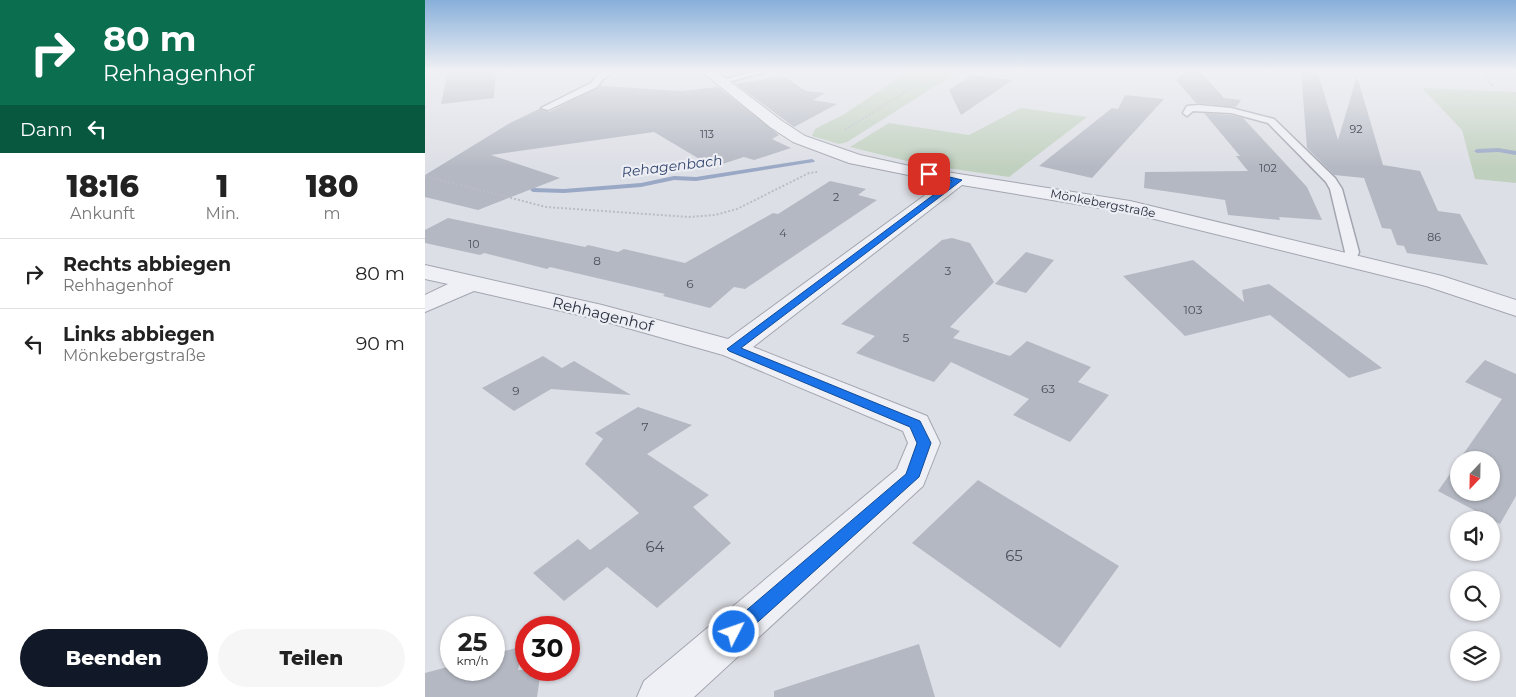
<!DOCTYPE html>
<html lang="de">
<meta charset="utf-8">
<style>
:root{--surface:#fff;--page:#f6f6f6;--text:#222;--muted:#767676;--line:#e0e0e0;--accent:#111827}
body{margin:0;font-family:Montserrat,sans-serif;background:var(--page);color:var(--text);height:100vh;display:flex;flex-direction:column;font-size:19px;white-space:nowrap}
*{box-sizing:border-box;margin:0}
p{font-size:16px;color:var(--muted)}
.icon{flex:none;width:28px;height:28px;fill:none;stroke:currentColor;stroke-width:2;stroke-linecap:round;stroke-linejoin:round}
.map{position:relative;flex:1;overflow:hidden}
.drawer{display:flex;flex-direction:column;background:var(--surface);width:425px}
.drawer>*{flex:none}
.guide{background:#0b6e4f;color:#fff;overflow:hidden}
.needle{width:32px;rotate:202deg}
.buttons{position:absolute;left:1025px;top:451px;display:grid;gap:10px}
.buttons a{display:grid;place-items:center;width:50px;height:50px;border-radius:50%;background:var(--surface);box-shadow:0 1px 4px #0004;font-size:25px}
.speed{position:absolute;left:15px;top:616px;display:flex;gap:10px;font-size:25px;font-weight:700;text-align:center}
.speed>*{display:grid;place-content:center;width:65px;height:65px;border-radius:50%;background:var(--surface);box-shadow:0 1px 4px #0004;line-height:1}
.speed small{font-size:12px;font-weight:400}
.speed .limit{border:8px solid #d22;background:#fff;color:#111}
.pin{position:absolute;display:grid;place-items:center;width:42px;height:42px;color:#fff;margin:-21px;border-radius:10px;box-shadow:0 2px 8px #0006}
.me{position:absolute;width:55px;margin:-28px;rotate:49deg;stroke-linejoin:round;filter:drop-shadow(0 0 4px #0008)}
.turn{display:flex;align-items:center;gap:18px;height:105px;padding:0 20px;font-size:22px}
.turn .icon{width:65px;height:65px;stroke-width:2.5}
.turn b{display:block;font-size:35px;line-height:42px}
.then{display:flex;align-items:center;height:48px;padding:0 20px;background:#0003;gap:10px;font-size:19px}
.eta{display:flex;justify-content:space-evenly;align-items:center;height:85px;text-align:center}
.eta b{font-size:30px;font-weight:800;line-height:35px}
.button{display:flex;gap:10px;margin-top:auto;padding:10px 20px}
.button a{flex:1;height:58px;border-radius:30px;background:var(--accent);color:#fff;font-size:20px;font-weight:800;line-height:58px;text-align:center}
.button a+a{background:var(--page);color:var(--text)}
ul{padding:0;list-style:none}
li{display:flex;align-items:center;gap:15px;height:70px;padding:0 20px;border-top:1px solid var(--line)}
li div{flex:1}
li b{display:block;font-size:19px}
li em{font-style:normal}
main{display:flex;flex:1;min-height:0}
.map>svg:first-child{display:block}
</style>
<main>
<section class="drawer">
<div class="guide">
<div class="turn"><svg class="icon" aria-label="right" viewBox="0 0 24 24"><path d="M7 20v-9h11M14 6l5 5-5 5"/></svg><div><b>80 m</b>Rehhagenhof</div></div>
<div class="then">Dann<svg class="icon" aria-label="left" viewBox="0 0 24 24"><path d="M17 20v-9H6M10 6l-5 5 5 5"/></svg></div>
</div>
<div class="eta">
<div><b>18:16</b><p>Ankunft</p></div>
<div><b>1</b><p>Min.</p></div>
<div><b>180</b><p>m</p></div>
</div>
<ul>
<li><svg class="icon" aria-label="right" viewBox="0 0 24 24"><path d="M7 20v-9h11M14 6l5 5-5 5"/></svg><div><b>Rechts abbiegen</b><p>Rehhagenhof</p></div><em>80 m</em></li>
<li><svg class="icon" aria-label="left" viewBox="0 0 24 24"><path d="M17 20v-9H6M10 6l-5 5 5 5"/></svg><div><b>Links abbiegen</b><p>Mönkebergstraße</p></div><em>90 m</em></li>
</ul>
<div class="button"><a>Beenden</a><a>Teilen</a></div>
</section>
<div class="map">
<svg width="1091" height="697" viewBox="0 0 1091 697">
<rect width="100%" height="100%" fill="#dddfe6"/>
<path fill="#c0d0be" d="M485 70H536L422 142 414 144 387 136 390 129 418 115Z
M997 88 1091 92V183L1050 179 1037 130Z
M596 108 662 117 584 177 494 164 425 147 464 123 544 135Z"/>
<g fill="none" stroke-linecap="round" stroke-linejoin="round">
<path fill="#99a8c5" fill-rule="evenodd" d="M1073 148 1091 151V155L1073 152 1052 153 1049 151 1052 149Z
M387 159 390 161 389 162 271 181 249 180 216 187 139 193 108 192 105 190 108 188 139 189 216 183 249 176 271 177Z"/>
</g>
<path fill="#b4b8c2" d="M23 70H71L69 98 16 104Z
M762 70H774L799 98 816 100 811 107 771 103 751 80Z
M876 70H892L913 140 932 76 958 165 995 171 1013 211 1035 214 1063 265 982 253 979 246 972 245 966 229 957 228 939 178 909 175 882 148Z
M547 75 588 80 536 115 524 90Z
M358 76 381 91 400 93 388 100 412 104 369 127 311 84Z
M175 86 257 91 293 87 354 135 347 139 366 148 329 160 319 157 288 167 229 132 66 155 135 178 53 210 0 197V175L85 123 114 109 124 112Z
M700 95 739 99 667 178 614 166 687 108 693 109Z
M779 113 806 115 818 118 882 187 897 220 854 217 855 220 803 215 800 200 719 188 720 172 823 171 811 156H815Z
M405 181 441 189 433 195 452 200 320 289 309 287 285 308 238 296 240 294 159 275 125 267 122 269 59 253 55 255 0 243V230L23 218 160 247 163 245 193 252 199 249 260 263 348 213 353 214Z
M527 238 545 243 569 282 525 327 535 331 528 338 585 356 602 341 666 367 653 382 684 395 645 442 588 415 604 399 526 362 509 382 431 353 450 336 416 324 517 240Z
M601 252 629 260 601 293 570 284Z
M768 260 819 302 817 290 844 284 957 368 924 378 845 315 760 336 698 276Z
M118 356 137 368 149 361 206 395 126 389 89 411 57 388Z
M1060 360 1091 374V496L1075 524 1013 491 1034 461V492H1066V460H1034L1077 399 1040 382Z
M213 407 267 425 222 454 284 495 268 507 306 543 232 608 182 567 139 601 108 573 153 539 165 550 214 513 160 464 178 439 170 433Z
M553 480 694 566 635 648 487 543Z
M494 644 510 697H349V691Z
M98 646 93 670H116L112 697H0V673L26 666V670H69V654Z"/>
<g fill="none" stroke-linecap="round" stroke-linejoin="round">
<g stroke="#a3a6b0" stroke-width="3">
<path id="service" d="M182 70H192L178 79 172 87 123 110 116 108 166 83 172 75Z
M332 70H347L296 84 292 82Z
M774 105 806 108 849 119 910 178 917 189 934 252 930 262 925 263 918 259 920 252 905 189 901 182 843 123 806 113 768 111 762 116 758 113 762 106Z"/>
</g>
<g stroke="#a3a6b0" stroke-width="2">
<path id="minor" d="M275 70H290L357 121 380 136 435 155 489 167 705 201 1017 276 1091 300V316L1001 286 705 213 537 185 328 347 502 416 515 443 498 486 269 697H212L219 681 472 469 483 443 478 431 298 355 171 319 49 291 0 312V295L23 284 0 279V265L177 305 303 339 518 182 424 163 368 142 345 127Z"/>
</g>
<path stroke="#bbbdc5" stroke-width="2" stroke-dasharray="2 2" stroke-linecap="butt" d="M1036 70 1058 72
M1057 71 1068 87
M420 130 515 70
M0 176 121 207 264 217 290 215 312 209 384 173 392 172"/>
<use href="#service" fill="#eff0f5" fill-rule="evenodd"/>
<use href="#minor" fill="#eff0f5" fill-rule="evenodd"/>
</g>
<linearGradient id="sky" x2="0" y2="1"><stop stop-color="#88afda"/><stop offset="0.42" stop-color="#f0f1f4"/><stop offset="1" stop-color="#f0f1f4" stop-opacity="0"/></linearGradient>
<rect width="1091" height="168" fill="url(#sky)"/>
<path fill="#1a73e8" stroke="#114b97" d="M504 172 537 180 316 348 495 421 506 443 494 477 315 638 309 640 303 638 300 632 303 626 481 474 492 443 485 427 304 351 302 349 527 181 501 176 500 174Z"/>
<g text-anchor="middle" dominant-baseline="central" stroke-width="4.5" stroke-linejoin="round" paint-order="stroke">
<g font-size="11" fill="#4a4f5e">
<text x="931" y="129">92</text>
<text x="282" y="134">113</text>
<text x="843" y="168">102</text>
<text x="411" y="197">2</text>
<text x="358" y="233">4</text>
<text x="1009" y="237">86</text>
<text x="49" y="244">10</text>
</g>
<g font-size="12" fill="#272c3c" stroke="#eceef4">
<text transform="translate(678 203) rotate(11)">Mönkebergstraße</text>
</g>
<g font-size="12" fill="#4a4f5e">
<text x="172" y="260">8</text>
<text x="523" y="270">3</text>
<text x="265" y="283">6</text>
<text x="768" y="309">103</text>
<text x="481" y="337">5</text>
<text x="623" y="388">63</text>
<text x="91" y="390">9</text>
<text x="220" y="426">7</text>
</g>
<g font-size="14" font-style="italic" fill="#33466e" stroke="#eceef4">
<text transform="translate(247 166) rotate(-7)">Rehagenbach</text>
</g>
<g font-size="15" fill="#272c3c" stroke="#eceef4">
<text transform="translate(178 314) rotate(14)">Rehhagenhof</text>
</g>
<g font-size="15" fill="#4a4f5e">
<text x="230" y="546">64</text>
<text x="589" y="555">65</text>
</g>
</g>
</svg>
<div class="buttons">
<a><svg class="needle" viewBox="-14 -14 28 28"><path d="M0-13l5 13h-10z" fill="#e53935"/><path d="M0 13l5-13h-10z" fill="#767676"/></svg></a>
<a><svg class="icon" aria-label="sound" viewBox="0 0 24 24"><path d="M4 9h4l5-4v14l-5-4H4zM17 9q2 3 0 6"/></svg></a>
<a><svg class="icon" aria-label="search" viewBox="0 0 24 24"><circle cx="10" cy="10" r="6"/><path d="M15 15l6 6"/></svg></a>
<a><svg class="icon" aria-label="layers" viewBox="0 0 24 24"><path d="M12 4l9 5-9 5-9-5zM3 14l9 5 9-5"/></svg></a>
</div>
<div class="speed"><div>25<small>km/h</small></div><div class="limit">30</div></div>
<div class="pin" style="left:504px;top:174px;background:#d93025"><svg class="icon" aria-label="arrive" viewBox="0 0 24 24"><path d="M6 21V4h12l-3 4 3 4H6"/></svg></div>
<svg class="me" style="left:309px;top:632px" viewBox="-20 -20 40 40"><circle r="17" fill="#1a73e8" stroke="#fff" stroke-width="3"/><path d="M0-11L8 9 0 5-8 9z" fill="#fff"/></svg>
</div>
</main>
